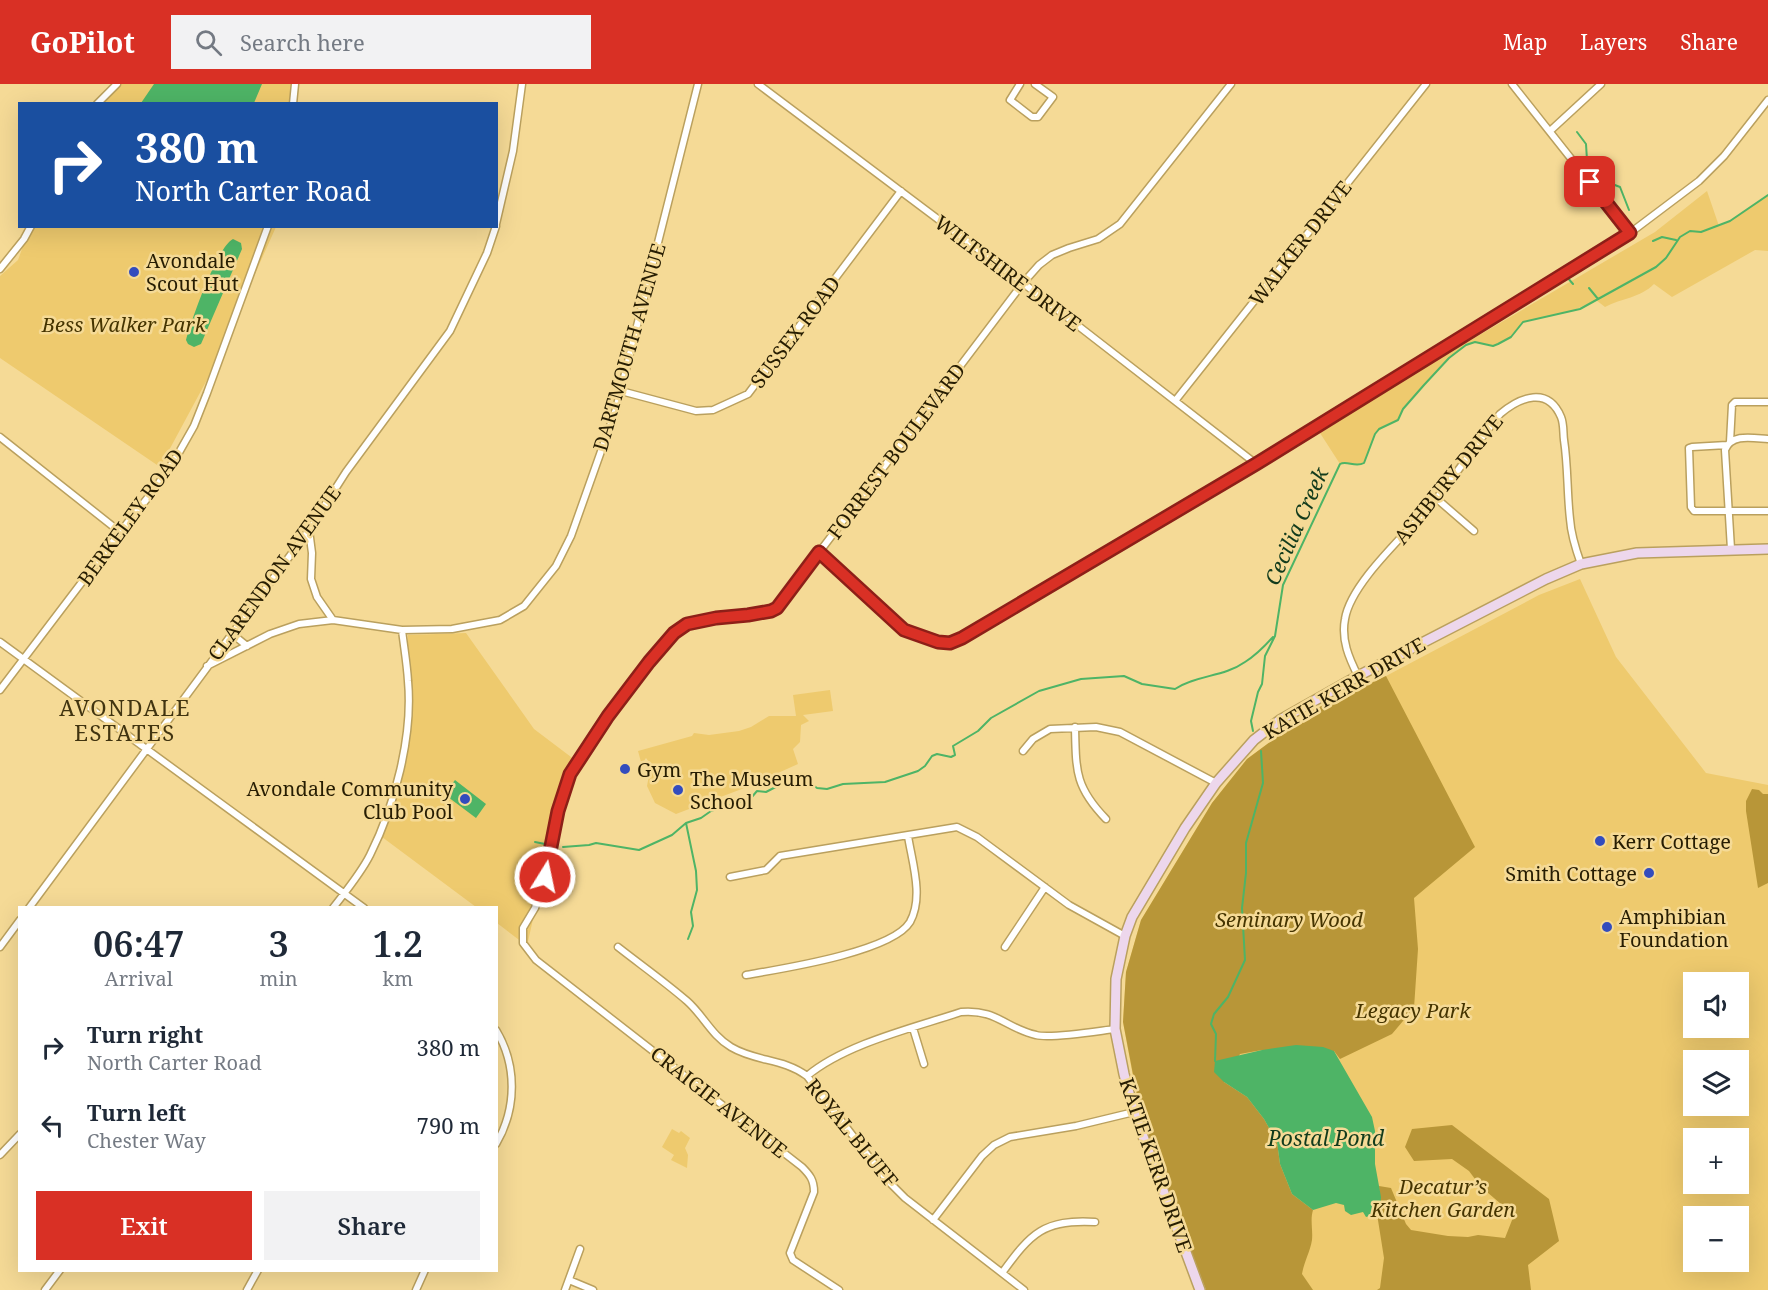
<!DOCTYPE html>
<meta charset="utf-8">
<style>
:root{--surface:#fff;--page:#f2f2f3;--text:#1f2937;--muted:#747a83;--accent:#d93025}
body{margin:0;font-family:"Noto Serif",serif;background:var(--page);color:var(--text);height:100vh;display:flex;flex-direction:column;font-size:22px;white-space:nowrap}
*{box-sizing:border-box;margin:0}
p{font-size:20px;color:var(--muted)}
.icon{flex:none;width:33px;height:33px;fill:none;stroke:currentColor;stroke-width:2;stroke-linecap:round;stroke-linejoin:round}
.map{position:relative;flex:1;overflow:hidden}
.details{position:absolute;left:18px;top:822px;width:480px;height:366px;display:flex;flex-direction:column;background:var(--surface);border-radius:0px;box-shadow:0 6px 24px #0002}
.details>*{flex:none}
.banner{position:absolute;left:18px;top:18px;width:480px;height:126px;border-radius:0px;box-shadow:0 6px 24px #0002;background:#1a4fa0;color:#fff;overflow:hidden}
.tools{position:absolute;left:1683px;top:888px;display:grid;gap:12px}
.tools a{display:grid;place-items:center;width:66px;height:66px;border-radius:0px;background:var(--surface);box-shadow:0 6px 24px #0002;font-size:30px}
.pin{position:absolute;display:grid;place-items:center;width:51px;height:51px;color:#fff;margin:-26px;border-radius:12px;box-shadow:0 3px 9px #0006}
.me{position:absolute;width:66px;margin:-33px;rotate:10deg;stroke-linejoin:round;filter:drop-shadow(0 0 4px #0008)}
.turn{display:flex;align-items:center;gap:21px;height:126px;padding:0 18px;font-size:27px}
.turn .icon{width:78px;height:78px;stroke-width:2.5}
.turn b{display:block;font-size:42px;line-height:51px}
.eta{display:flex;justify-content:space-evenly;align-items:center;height:102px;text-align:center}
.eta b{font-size:36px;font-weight:600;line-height:42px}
.primary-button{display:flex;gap:12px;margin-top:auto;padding:12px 18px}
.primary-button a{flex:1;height:69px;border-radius:0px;background:var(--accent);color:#fff;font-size:24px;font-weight:600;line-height:69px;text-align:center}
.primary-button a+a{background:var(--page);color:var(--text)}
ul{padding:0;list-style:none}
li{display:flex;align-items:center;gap:18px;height:78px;padding:0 18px}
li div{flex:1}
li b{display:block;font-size:22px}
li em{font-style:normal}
header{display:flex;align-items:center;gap:36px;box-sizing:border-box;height:84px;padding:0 30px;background:var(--accent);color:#fff}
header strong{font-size:28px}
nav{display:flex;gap:33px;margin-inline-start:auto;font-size:21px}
.search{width:420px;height:54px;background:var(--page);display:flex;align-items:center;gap:15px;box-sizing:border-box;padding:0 21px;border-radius:0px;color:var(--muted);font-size:22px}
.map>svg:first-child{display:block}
</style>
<header>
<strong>GoPilot</strong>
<div class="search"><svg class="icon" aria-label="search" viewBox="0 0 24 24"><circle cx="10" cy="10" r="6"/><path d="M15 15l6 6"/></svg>Search here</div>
<nav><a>Map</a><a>Layers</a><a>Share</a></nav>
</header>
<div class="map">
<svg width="1768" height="1206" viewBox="0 0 1768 1206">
<rect width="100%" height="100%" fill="#f5da96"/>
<path fill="#eeca6e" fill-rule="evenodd" d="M121 0H297L294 19 101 20Z
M1707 107 1719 142 1730 137 1768 111V167L1755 166 1672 213 1654 200C1640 214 1622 214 1605 223L1596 216 1572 227 1523 238 1511 253 1498 260 1493 262 1475 258 1466 261 1449 274 1424 301 1403 325 1398 336 1386 341 1375 350 1364 379C1355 384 1347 376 1340 380L1320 349 1430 280 1655 148Z
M30 143H276L209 292 160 383 0 274V192L18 176Z
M1580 495 1616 573 1706 689 1768 701V1206H1206L1133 993 1123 938 1126 888 1141 836 1212 719 1247 675 1313 626 1386 592 1539 511ZM1694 898H1738V944H1694ZM1694 976H1738V1022H1694ZM1694 1054H1738V1100H1694ZM1694 1132H1738V1178H1694Z
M466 549 534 645 575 676 565 692 527 862 497 839 496 824 476 823 382 753 407 653 408 551Z
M830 606 833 627 803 631 809 637 801 641 800 658 793 665 798 680 778 689 764 693 765 696 676 730 655 719 647 702 651 681 646 674 644 677 641 678 638 667 692 652 694 649 709 651 739 647 751 643 769 632H796L793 611Z
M672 1045 679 1049 681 1047 690 1054 685 1064 688 1071 687 1084 671 1076 674 1071 662 1063Z"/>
<path fill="#b89638" d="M1386 592 1475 763 1414 814 1418 865 1414 924 1392 950 1340 975 1334 967 1262 966 1240 970 1224 998 1247 1013 1264 1035 1277 1058 1280 1080 1292 1110 1313 1126C1310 1136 1313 1145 1312 1156 1310 1168 1304 1178 1302 1190L1313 1206H1206L1143 1043 1123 938 1126 888 1141 836 1212 719 1247 675 1313 626Z
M1752 705 1759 706 1763 710H1768V799L1758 804 1746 727V717Z
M1452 1041 1549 1115 1559 1157 1528 1181 1531 1206H1377L1380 1204 1384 1174 1377 1130 1380 1125 1379 1102 1391 1104 1406 1140 1411 1146 1448 1152 1468 1153 1478 1151 1505 1154 1514 1131 1481 1103 1469 1087 1452 1075 1414 1077 1405 1063 1412 1045Z"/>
<path fill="#4eb466" d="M154 0H262L254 19H141Z
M233 155 241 159 242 165 201 260 194 263 188 260 186 256C191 237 217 163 233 155Z
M455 696 486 720 476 734 444 710Z
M1296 961 1323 963 1334 967 1372 1033 1375 1047V1080L1381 1113 1380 1125 1377 1130 1366 1133 1363 1128 1351 1131 1345 1127 1344 1121 1336 1119 1313 1126 1292 1110 1280 1080 1277 1058 1264 1035 1247 1013 1224 998 1214 988 1215 977 1262 966Z"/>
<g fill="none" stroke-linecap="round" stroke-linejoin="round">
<path stroke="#4eb466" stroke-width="2" d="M1577 48 1586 60 1587 76 1605 90 1607 98 1620 103 1629 126
M1653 157 1662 153 1676 156
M1567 193 1573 200
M1589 204 1598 215
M1253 647 1251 637 1258 608 1262 600 1265 572 1275 552 1283 501 1340 380C1347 376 1355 384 1364 379L1375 350 1379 345 1398 336 1403 325 1424 301 1449 274 1466 261 1475 258 1493 262 1498 260 1511 253 1523 238 1580 225 1656 183 1666 174 1680 153 1690 147 1701 148 1730 137 1768 111
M686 739 696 787 697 806 691 828 693 842 688 855
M535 758 545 760
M563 763 589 761 596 759 639 766 672 751 686 739 701 734 711 727 751 714 757 707 766 708 793 694H803L817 704 827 705 843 700 885 698 918 687 925 682 932 672 937 670 951 673 955 671 953 662 978 647 991 634 1039 607 1081 595 1124 592 1142 600 1175 605C1196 591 1224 593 1245 578 1255 572 1265 562 1273 553
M1215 977 1216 950 1211 940 1214 930 1228 913 1245 876 1242 824 1246 789V759L1263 699 1261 667"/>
<g stroke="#baa05e" stroke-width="9">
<path id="street" d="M758 0 1023 199 1255 379
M1020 0 1010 16 1032 33H1038L1053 13 1035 0
M1512 0 1630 149
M97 20 117 0
M293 20 295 0
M1550 47 1601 0
M496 140 513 67 522 0
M0 185 24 155 31 142
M621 307 696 327 713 326 748 310 901 107
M1175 317 1426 0
M0 353 120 448
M1730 358 1732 321 1735 318H1768
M1727 361 1692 363 1689 364 1691 423 1694 427H1768
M1437 415 1474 447
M309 446 312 469 311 495 317 513 333 536 402 546 452 545 500 536 524 522 556 482 571 452 616 325 698 0
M1731 465 1725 366C1731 349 1753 354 1768 355
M819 468 905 546 938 558 950 559 962 554 1255 379 1630 149 1699 97 1724 72 1768 16
M231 549 247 562
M0 558 364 824
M207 582 270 550 299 540 333 536
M1358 592C1349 574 1341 556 1345 535 1351 497 1411 446 1436 415 1459 387 1478 357 1500 330 1520 313 1548 302 1561 333 1564 340 1563 349 1564 356 1568 382 1567 409 1570 435 1571 451 1576 466 1581 480
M0 606 120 448 154 406 177 372 194 342 207 309 268 142
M1075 643C1076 687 1075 703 1106 735
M1023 667 1033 655 1050 645 1096 643 1120 648 1216 699
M730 793 766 786 780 772 957 743 977 753 1069 821 1125 852
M29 824 309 446 346 388 450 247 487 169 496 142
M333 824C346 807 361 789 370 771 395 721 413 652 408 597 407 580 404 563 402 546
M0 863 20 836
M618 863C641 881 665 898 687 917 703 931 712 952 731 963 756 978 783 974 807 992L886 1095 905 1114 1024 1206
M1005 863 1045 803
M746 891C780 885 892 868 910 838 924 813 912 778 908 752
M913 944 924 980
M496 946C517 981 517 1024 496 1060
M807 992C845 960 913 944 961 928 997 925 1005 944 1036 951 1051 955 1098 947 1115 945
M0 1071 20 1050
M933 1136 982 1072 994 1061 1010 1053 1076 1042 1134 1028
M1002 1189C1031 1149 1044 1135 1095 1138
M569 1196 593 1206
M45 1206 60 1186
M247 1206 258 1186
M416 1206 425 1186
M565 1206 580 1165
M839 1206 793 1176 790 1169 814 1108C814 1096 810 1091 802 1083L536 876 523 859V844L535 824 545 793 558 727 570 690 608 632 674 549C699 532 729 535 758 529 765 528 771 527 777 524L1023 199 1039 181 1052 171 1069 164 1098 155 1120 140 1231 0"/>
</g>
<g stroke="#baa05e" stroke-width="12">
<path id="secondary" d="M1200 1206 1134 1028 1124 990 1115 945 1116 895 1125 852 1132 833 1185 744 1216 699 1254 656 1280 636 1358 592 1546 495 1581 480 1637 469 1768 465"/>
</g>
<use href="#street" stroke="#fff" stroke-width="6"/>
<use href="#secondary" stroke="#edd7ec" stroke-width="9"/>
</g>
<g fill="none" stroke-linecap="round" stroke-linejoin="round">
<g stroke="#8d1f18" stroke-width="15">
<path id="route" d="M545 793 558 727 570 690 608 632 649 578 674 549 687 540 716 534 748 531 771 527 777 524 819 468 904 546 938 558 950 559 962 554 1256 380 1630 149 1590 98"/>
</g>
<use href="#route" stroke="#d93025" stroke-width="10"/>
</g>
<g fill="#334cbd" stroke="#f5da96" stroke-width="2">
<circle cx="134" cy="188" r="6"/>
<circle cx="625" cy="685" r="6"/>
<circle cx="678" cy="706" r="6"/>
<circle cx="465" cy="715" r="6"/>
<circle cx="1600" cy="757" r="6"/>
<circle cx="1649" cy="789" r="6"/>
<circle cx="1607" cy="843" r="6"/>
</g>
<g text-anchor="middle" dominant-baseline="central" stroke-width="5" stroke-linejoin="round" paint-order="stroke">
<g font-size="20" fill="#271d02" stroke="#f5da96">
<text transform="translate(1300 159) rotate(-52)">WALKER DRIVE</text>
<text transform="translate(1008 189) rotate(37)">WILTSHIRE DRIVE</text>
<text transform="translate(795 248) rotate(-53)">SUSSEX ROAD</text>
<text transform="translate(629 263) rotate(-74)">DARTMOUTH AVENUE</text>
<text transform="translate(896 367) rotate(-53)">FORREST BOULEVARD</text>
<text transform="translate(1448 395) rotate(-51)">ASHBURY DRIVE</text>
<text transform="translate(130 433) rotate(-54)">BERKELEY ROAD</text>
<text transform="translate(274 489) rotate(-54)">CLARENDON AVENUE</text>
<text transform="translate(1344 604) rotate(-30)">KATIE KERR DRIVE</text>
<text transform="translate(719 1018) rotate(38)">CRAIGIE AVENUE</text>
<text transform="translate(852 1049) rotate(51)">ROYAL BLUFF</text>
<text transform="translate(1156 1081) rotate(71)">KATIE KERR DRIVE</text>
</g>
<g font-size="20" fill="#271d02" stroke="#f5da96" text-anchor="start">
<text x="146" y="176">Avondale<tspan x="146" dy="23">Scout Hut</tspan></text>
<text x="637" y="685">Gym</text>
<text x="690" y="694">The Museum<tspan x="690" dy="23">School</tspan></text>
<text x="453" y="704" text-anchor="end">Avondale Community<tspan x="453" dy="23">Club Pool</tspan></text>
<text x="1612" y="757">Kerr Cottage</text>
<text x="1637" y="789" text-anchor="end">Smith Cottage</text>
<text x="1619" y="832">Amphibian<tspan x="1619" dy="23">Foundation</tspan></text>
</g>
<g font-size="20" font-style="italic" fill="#453400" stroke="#f5da96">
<text x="124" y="240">Bess Walker Park</text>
<text x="1289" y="835">Seminary Wood</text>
<text x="1413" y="926">Legacy Park</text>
<text x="1443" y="1102">Decatur’s<tspan x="1443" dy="23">Kitchen Garden</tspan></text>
</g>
<g font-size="21" font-style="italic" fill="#123b1c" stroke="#f5da96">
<text transform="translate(1296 442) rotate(-66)">Cecilia Creek</text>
<text x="1326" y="1054">Postal Pond</text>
</g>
<g font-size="22" letter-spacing="1.5" fill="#413410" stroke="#f5da96">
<text x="125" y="623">AVONDALE<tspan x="125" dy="25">ESTATES</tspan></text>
</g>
</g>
</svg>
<div class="tools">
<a><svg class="icon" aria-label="sound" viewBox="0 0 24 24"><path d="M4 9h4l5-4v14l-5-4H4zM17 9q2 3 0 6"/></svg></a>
<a><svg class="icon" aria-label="layers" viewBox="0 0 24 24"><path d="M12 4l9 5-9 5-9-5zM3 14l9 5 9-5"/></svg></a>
<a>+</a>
<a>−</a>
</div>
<div class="pin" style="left:1590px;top:98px;background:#d93025"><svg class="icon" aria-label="arrive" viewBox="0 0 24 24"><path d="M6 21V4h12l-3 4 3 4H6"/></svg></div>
<svg class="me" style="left:545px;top:793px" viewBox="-20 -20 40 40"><circle r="17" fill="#d93025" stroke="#fff" stroke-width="3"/><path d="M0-11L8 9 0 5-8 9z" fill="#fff"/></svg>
<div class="banner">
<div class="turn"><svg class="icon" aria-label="right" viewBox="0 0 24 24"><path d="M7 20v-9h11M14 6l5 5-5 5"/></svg><div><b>380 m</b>North Carter Road</div></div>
</div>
<section class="details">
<div class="eta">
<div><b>06:47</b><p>Arrival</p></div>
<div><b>3</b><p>min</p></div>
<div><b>1.2</b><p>km</p></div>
</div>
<ul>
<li><svg class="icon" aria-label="right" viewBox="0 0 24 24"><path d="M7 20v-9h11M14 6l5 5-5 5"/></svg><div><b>Turn right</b><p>North Carter Road</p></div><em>380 m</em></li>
<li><svg class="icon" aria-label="left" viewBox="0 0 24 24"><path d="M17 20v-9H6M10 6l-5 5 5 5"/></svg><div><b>Turn left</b><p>Chester Way</p></div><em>790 m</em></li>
</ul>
<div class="primary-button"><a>Exit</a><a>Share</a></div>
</section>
</div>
